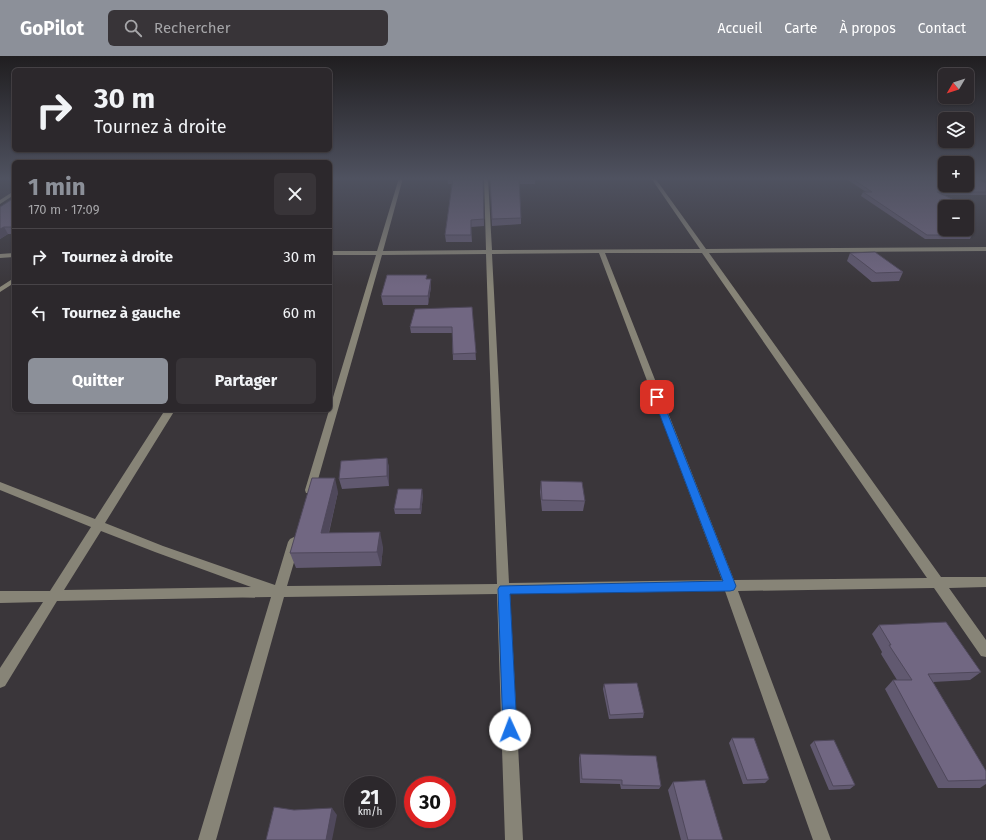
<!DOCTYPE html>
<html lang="fr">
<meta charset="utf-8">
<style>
:root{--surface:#2c282c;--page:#383438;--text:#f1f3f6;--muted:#a6a6a9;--line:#484448;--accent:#8c9099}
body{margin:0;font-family:"Fira Sans",sans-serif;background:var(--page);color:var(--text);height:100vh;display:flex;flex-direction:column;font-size:15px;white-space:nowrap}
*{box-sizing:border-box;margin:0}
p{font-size:13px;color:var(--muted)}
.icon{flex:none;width:22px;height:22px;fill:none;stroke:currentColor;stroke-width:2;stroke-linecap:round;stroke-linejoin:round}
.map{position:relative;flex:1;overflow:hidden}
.drawer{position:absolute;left:12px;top:104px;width:320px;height:252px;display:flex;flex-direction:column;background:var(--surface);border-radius:6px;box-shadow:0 1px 3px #0004,0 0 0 1px var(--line)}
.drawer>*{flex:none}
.top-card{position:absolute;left:12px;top:12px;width:320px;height:84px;border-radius:6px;box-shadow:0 1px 3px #0004,0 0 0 1px var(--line);background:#2c282c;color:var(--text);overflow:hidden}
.needle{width:26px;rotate:231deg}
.controls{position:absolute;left:938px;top:12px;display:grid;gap:8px}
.controls a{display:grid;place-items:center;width:36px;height:36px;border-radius:6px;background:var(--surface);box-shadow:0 1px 3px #0004,0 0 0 1px var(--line);font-size:20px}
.speed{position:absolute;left:344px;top:720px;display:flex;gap:8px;font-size:20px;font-weight:700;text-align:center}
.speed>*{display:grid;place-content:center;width:52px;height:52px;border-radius:50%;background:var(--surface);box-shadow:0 1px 3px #0004,0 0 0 1px var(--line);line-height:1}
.speed small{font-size:10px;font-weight:400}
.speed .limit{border:6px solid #d22;background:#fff;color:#111}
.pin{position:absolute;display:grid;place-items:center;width:34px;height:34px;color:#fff;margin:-17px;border-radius:8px;box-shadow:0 2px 6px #0006}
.me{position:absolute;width:44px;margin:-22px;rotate:358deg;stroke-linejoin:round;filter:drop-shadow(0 0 3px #0008)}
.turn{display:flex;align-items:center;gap:14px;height:84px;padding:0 16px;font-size:18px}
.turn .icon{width:52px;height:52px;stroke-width:2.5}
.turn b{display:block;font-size:28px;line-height:34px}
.round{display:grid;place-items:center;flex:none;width:42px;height:42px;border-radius:6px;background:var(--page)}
.overview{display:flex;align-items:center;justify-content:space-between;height:68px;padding:0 16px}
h1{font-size:24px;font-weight:700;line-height:30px;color:var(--accent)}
.primary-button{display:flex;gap:8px;margin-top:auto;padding:8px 16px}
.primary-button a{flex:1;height:46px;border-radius:6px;background:var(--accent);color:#fff;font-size:16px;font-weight:700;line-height:46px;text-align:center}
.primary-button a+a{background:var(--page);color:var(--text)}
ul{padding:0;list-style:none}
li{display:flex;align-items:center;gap:12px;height:56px;padding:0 16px;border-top:1px solid var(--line)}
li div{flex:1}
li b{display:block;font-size:15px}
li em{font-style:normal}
header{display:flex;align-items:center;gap:24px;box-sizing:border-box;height:56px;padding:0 20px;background:var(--accent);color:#fff}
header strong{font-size:19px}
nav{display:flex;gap:22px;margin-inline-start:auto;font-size:14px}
.search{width:280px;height:36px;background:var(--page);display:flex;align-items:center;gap:10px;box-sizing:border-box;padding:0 14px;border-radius:6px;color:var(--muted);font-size:15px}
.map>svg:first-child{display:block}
</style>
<header>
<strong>GoPilot</strong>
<div class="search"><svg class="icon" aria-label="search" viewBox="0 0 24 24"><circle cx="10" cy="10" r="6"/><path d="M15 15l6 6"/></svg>Rechercher</div>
<nav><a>Accueil</a><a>Carte</a><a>À propos</a><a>Contact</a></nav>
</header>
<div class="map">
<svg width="986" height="784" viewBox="0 0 986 784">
<rect width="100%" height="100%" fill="#3a363a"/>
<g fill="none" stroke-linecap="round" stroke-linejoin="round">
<path fill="#878477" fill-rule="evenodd" d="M399 122H403L383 195 486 194 484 122H488L492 194 700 193 651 122H655L706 193 986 191V195L709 197 941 521H986V531L949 532 986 584V601L981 600 934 532 738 535 831 784H813L725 535 510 538 523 784H505L497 538 284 541 216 784H198L271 541 57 545 5 630 0 632V612L43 546 0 547V535H50L91 471 0 434V426L95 463 165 354H175L105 467 163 490 275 529 288 486 290 483 294 481 298 483 300 486 287 530 497 528 486 198 382 199 315 434 314 437H306L305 434 376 199H330V195H377ZM599 197 722 524 509 527 492 198ZM605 197H702L927 522 734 524ZM101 475 155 496 251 531 64 534Z
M14 135V139L0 148V144Z
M14 197V201L0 202V198Z
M14 222V227L0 236V231Z"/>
</g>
<path fill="#615970" d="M447 122H483L484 170 471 171 472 186H446L445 179 452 128H448Z
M488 122H535V128H519L521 162V168L492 170 490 122Z
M845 122H945L986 127V139H944L954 144 952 148H946L945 151V173L972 179 970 183H925L861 140 863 136H866Z
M14 142V178H8L0 183V151Z
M850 197 903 216 899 225 872 226 847 205Z
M427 223 431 231 428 249H383L381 240Z
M472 251 476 304H453L452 277H411L410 271Z
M387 402 389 412V430L342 433 339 423Z
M541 425 585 445 583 455H542L540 436Z
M338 436 329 477 383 491 381 510 296 512 290 497Z
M423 439 421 458H395L394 453Z
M879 569 981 616 970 624 933 626 986 715V728L980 732H938L885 633 893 624H897L881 598 882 596 872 578Z
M604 628 644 657 643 662 609 663 603 633Z
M732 682 769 723 765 727 743 728 729 687Z
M814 685 855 729 850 733 829 734 810 689Z
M580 698 661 730 659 733H621L620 728 580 727 579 702Z
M673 726 723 784H681L668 734Z"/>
<path fill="#4f485b" d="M4 171 8 178 0 183V173Z
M431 223V231L428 249V240Z
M387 402 389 412V430L387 420Z
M335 422 338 436 325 492 321 477Z
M422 433 423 439 421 458 420 453Z
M380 476 383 491 381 510 377 496Z
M332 752 337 759 332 784H326Z"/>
<path fill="#716782" stroke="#4f485b" d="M448 122H483L484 163 471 164V179H445L453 122Z
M490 122H535H519L521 162 492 163Z
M851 122H945V129H967V122H975L986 127V136H937L954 144H939L952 151H945V173H964L972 179H927L863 136H872Z
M14 142V171H4L0 173V151Z
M875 196 903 216 876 217 850 197Z
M387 219H427L426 223H431L428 240H381Z
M472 251 476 297 453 298 452 271H410L415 253Z
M387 402V420L339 423 341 405Z
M312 422H335L321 477 380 476 377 496 290 497Z
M541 425 582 426 585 445 542 444Z
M398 433H422L420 453H394Z
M946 566 981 616 928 618 986 715V724L948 725 893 624H912L889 589H891L879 569Z
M637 627 644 657 610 659 604 628Z
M732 682H754L769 723 747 724Z
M834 684 855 729 833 730 814 685Z
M580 698 656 700 661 730 622 729V724L582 723Z
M705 724 723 784H688L673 726Z
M274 751 294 754 332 752 326 784H266Z"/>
<linearGradient id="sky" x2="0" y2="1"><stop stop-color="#201e20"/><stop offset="0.53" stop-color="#4f5260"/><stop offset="1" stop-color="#4f5260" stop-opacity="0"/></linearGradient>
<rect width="986" height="231" fill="url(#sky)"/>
<path fill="#1a73e8" stroke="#114b97" d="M657 338 661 341 736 530 734 534 730 535 510 538 517 674 515 679 510 681 505 679 503 674 498 533 500 530 723 525 653 341Z"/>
</svg>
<div class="controls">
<a><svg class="needle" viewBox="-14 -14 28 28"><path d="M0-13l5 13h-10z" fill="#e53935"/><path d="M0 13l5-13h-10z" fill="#a6a6a9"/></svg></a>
<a><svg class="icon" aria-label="layers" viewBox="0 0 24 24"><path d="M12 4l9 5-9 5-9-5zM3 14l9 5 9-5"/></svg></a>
<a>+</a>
<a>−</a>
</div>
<div class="speed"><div>21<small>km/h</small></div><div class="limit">30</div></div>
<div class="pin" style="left:657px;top:341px;background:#d93025"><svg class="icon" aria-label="arrive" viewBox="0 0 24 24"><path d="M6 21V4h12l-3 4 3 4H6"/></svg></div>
<svg class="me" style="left:510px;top:674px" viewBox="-20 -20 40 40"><circle r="19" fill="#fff"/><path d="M0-13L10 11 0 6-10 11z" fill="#1a73e8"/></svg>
<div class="top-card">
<div class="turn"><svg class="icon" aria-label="right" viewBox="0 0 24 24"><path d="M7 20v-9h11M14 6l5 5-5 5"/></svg><div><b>30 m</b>Tournez à droite</div></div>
</div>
<section class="drawer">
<div class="overview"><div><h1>1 min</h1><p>170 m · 17:09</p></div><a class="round"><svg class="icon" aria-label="close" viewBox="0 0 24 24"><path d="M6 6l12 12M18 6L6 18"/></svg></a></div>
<ul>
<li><svg class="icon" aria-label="right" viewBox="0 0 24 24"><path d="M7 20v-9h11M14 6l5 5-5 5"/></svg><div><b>Tournez à droite</b></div><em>30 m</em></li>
<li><svg class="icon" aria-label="left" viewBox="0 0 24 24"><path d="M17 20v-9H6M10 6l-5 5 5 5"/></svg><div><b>Tournez à gauche</b></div><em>60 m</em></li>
</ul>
<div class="primary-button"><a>Quitter</a><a>Partager</a></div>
</section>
</div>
